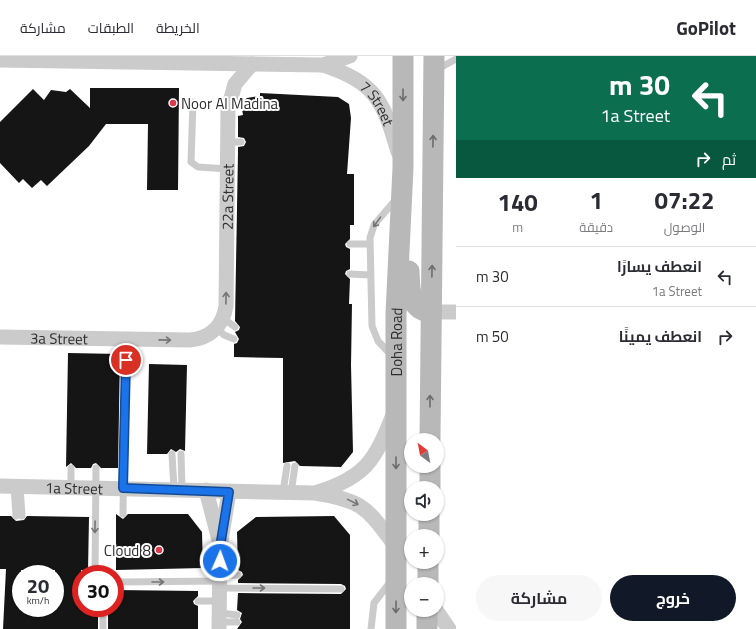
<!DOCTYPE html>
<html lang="ar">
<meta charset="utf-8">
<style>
:root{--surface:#fff;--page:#f7f7f7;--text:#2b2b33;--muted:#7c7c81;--line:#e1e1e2;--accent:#111827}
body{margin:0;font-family:"Titillium Web",Cairo,sans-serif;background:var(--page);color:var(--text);direction:rtl;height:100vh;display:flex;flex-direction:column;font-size:15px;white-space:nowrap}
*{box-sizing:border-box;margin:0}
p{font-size:13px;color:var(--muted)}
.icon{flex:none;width:22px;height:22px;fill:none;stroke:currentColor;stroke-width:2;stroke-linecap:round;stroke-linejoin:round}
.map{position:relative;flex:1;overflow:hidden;direction:ltr}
.details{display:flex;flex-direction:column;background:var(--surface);width:300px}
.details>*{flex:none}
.hud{background:#0b6e4f;color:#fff;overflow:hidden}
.needle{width:26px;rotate:328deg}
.buttons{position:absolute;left:404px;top:377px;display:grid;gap:8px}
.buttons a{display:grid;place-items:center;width:40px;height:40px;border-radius:50%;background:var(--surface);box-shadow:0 1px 3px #0004;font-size:20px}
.speed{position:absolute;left:12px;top:509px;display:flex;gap:8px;font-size:20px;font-weight:700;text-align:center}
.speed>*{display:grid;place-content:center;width:52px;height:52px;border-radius:50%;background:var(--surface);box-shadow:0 1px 3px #0004;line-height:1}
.speed small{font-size:10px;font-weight:400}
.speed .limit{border:6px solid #d22;background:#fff;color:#111}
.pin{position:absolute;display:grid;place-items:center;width:34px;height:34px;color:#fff;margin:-17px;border:2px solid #fff;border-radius:50%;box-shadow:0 1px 4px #0007}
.me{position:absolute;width:44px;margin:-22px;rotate:2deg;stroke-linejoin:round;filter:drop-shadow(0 0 3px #0008)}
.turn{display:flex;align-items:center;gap:14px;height:84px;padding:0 20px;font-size:18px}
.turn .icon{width:52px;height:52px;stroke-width:2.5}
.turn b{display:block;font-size:28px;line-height:34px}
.then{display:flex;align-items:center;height:38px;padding:0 20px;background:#0003;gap:8px;font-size:15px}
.eta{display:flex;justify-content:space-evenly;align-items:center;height:68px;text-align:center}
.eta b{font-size:24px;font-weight:700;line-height:28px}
.button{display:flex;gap:8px;margin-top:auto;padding:8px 20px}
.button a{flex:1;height:46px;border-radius:24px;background:var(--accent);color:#fff;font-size:16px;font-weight:700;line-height:46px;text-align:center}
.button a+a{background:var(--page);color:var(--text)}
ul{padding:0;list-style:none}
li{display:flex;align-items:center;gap:12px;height:60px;padding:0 20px;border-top:1px solid var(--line)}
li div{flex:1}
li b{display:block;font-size:15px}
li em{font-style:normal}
header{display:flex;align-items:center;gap:24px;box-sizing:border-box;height:56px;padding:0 20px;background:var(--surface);border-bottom:1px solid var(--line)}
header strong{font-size:19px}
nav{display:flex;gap:22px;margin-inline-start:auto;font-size:14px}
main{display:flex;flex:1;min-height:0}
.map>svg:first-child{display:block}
</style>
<header>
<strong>GoPilot</strong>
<nav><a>الخريطة</a><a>الطبقات</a><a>مشاركة</a></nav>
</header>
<main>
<section class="details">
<div class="hud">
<div class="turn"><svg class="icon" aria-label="left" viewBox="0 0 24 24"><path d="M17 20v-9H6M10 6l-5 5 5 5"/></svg><div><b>30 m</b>1a Street</div></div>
<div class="then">ثم<svg class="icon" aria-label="right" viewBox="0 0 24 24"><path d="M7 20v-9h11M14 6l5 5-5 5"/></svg></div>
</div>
<div class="eta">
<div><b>07:22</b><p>الوصول</p></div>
<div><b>1</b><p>دقيقة</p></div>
<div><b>140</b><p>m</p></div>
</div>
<ul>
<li><svg class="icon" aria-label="left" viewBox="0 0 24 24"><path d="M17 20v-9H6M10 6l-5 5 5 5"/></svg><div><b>انعطف يسارًا</b><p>1a Street</p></div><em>30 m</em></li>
<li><svg class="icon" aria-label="right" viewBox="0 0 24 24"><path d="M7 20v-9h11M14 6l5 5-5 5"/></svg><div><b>انعطف يمينًا</b></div><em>50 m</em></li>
</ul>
<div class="button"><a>خروج</a><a>مشاركة</a></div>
</section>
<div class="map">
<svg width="456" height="573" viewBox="0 0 456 573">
<rect width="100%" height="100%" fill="#fff"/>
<path fill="#151515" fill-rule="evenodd" d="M90 32H179L178 134H147L148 68H106L89 90 47 130 41 124 32 132 23 123 19 127 0 107V66L33 33 44 44 51 34 66 36 70 33 90 52Z
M260 37 338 41 349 48 351 62 347 118H354V169H350V183L345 188 346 191 350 193V213L346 215 345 218 350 223 349 248H352L351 309 353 396 341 411 300 410 295 405 283 407V302L234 301V288L237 287 239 283 235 276 239 274 240 271 235 265 238 96V91L244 90 246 86 244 82 238 81V60L243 59 241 47 247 42 260 40Z
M68 297 120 298 118 412H101L96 407 93 408 91 412H76L71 407 66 411Z
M149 308 187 309 185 395 180 393 176 396 171 393 167 398H147Z
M116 458 123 463 128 458H188L202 476 203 512 116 514Z
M0 460H11L16 465 24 464 27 460 89 461 88 515 81 514V552H98V573H3L6 513H0ZM21 514H55V552H21Z
M334 460 350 479V573H237L242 566 240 563 242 557 237 554 238 537 341 538 346 533 345 530 341 528 238 527V524L243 519 242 516 238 514 237 476 256 461Z
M115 534 198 535V540L193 545 194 548 198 550V573H108V552H115Z"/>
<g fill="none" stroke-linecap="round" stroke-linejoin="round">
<path stroke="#cbcbcb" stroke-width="7" d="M438 13 456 3
M193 46 191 106 198 111 228 113
M228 86H241
M350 188H370
M350 218 370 219
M223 262 235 271
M217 272 224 279 234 283
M392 300 378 285 372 270 370 182 374 169 397 142
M172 398 174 433
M181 398 182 433
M14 430 16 460
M20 430 22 460
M71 431V412
M283 436 287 410
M291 437 295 410
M123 458 125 304
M95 518 96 412
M221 520 238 519
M119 526 221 525
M220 532 341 533
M198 545H220
M220 557 237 559
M220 566H237
M103 573V552
M371 573 374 547 391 525"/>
<g stroke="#cbcbcb" stroke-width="15">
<path d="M0 4 323 9 350 0"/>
<path id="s1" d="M323 9C376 27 383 44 398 96"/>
<path d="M431 256H456"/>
<path id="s2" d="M0 281 190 284C210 282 223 270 226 250L228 53 235 28 252 8"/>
<path id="s3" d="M0 430 315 437C366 445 367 453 397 492"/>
<path d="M206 434 219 484"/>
<path d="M318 436C366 421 375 404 393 359"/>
<path d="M436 554 449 573"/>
<path d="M219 573 220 491 229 436"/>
</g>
<g stroke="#b8b8b8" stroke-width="21">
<path d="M409 215C410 232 408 254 431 256"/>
<path d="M430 384 434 0"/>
<path d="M430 432V410"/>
<path d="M429 480V458"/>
<path d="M428 528V506"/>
<path id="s4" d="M396 573V258L403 112V0"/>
<path d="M427 573V554"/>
</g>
</g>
<defs><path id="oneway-shaft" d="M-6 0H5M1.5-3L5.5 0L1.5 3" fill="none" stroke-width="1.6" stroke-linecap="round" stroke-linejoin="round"/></defs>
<g stroke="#6c6c6c">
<use href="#oneway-shaft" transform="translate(403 39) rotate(90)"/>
<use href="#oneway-shaft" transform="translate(433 85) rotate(-89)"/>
<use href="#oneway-shaft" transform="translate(432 215) rotate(-89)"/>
<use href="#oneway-shaft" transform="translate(430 345) rotate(-90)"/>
<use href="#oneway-shaft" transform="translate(396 407) rotate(90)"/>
<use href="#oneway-shaft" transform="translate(396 551) rotate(91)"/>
</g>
<g stroke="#757575">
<use href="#oneway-shaft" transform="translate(377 166) rotate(126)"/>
<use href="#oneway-shaft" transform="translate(226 242) rotate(-89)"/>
<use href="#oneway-shaft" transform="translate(165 284) rotate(1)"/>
<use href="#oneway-shaft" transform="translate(353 446) rotate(26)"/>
<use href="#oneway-shaft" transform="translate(95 471) rotate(91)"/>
<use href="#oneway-shaft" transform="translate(158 526)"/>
<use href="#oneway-shaft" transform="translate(259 532)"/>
</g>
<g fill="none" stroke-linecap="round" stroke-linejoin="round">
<g stroke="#114b97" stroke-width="10">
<path id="route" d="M126 304 123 432 229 436 220 491V505"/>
</g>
<use href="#route" stroke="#1a73e8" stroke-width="7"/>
</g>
<g fill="#d93b4c" stroke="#fff" stroke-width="1.5">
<circle cx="173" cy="47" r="4"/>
<circle cx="159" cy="494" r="4"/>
</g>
<g text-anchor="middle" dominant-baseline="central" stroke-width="4" stroke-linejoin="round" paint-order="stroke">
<g font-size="15" fill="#2e2e2e" stroke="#fff" text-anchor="start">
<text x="181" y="47">Noor Al Madina</text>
<text x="151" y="494" text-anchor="end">Cloud 8</text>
</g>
<g font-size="15" fill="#2e2e2e" stroke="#fff">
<text stroke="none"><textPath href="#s1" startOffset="69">7 Street</textPath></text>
<text stroke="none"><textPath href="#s2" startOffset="353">22a Street</textPath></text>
<text stroke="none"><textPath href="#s2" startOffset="59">3a Street</textPath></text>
<text stroke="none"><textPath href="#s4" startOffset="287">Doha Road</textPath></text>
<text stroke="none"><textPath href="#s3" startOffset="74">1a Street</textPath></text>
</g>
</g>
</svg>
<div class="buttons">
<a><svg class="needle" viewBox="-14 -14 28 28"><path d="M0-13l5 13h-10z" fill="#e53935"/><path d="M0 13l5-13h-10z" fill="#7c7c81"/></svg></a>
<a><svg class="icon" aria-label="sound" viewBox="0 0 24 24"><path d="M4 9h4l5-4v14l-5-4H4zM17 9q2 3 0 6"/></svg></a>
<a>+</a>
<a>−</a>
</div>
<div class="speed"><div>20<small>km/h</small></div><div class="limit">30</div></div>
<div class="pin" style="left:126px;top:304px;background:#d93025"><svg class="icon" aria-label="arrive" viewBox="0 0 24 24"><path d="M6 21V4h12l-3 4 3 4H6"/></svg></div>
<svg class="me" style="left:220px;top:505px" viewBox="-20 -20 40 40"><circle r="17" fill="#1a73e8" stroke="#fff" stroke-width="3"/><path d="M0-11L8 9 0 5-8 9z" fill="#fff"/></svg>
</div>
</main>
